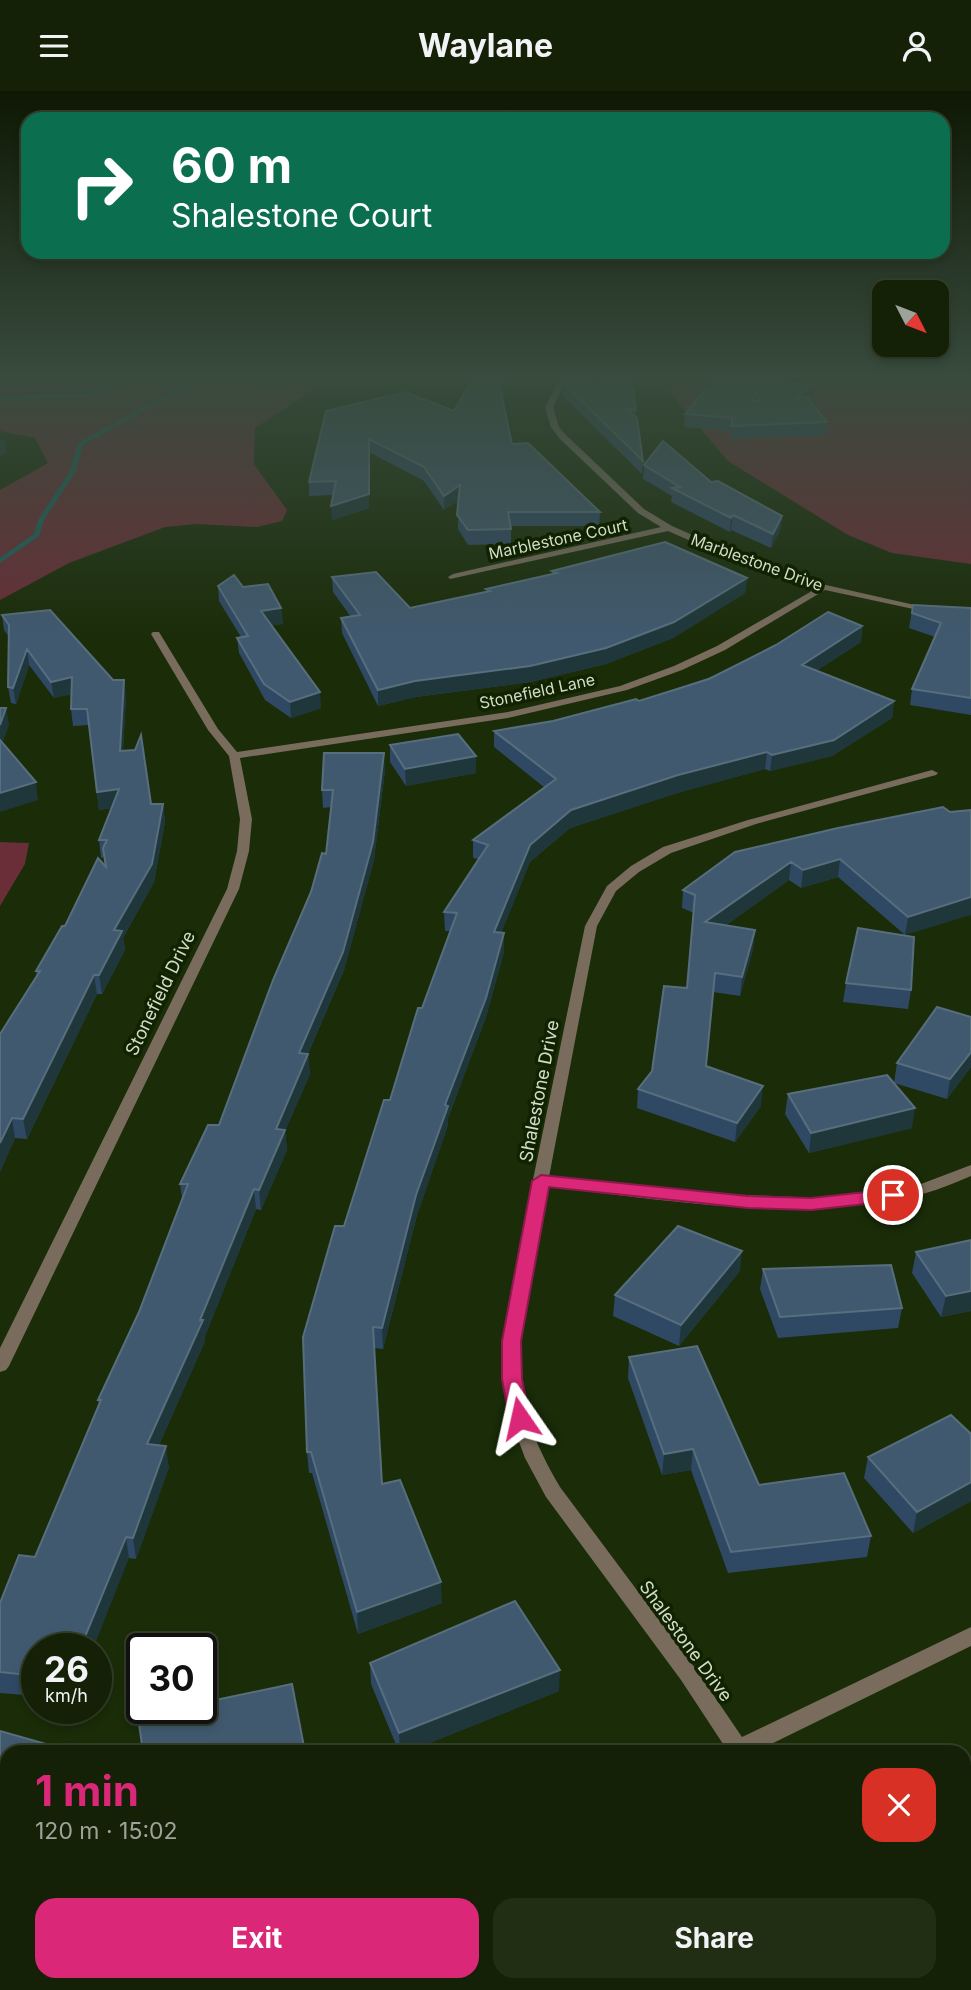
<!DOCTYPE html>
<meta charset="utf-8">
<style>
:root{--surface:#142106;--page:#212e14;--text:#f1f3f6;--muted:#9da39b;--line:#333e28;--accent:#db2777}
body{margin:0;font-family:Inter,sans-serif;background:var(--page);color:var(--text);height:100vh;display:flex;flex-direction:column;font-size:26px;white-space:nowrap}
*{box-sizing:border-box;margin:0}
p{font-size:23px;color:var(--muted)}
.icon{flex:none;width:38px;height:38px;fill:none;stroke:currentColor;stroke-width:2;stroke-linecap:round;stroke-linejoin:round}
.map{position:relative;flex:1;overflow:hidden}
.side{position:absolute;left:0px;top:1654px;width:971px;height:247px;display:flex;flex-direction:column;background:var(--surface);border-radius:21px 21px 0 0;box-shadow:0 4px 10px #0003,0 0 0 2px var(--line)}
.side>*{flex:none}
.guide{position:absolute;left:21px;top:21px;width:929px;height:147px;border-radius:21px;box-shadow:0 4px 10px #0003,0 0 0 2px var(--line);background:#0b6e4f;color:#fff;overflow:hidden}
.needle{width:46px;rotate:132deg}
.fabs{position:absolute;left:872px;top:189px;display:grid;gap:14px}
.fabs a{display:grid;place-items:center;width:77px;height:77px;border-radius:14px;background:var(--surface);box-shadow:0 4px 10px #0003,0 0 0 2px var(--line);font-size:35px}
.speed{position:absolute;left:21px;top:1542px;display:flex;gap:14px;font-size:35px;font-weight:700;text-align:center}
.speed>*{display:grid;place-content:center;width:91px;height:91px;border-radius:50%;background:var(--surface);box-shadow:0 4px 10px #0003,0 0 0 2px var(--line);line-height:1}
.speed small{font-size:18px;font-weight:400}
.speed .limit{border:4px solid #111;border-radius:10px;background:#fff;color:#111}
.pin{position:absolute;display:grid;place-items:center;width:60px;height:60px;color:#fff;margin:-30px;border:4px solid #fff;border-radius:50%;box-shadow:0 2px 7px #0007}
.me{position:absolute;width:77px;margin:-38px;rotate:349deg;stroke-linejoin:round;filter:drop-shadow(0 0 5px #0008)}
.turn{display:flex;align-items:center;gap:24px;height:147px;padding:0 35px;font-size:32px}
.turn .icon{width:91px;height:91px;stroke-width:2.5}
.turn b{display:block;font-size:49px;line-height:60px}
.round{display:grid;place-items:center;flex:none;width:74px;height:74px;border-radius:21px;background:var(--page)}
.head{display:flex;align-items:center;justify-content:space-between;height:119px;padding:0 35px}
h1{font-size:42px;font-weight:700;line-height:52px;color:var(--accent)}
.primary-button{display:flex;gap:14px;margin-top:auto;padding:14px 35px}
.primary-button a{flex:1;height:80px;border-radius:21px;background:var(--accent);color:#fff;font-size:28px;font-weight:700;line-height:80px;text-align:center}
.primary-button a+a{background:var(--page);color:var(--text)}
header{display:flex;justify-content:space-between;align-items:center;height:91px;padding:0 35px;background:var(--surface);font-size:32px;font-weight:700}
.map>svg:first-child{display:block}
</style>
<header><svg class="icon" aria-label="menu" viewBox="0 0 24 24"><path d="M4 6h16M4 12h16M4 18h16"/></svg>Waylane<svg class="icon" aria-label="person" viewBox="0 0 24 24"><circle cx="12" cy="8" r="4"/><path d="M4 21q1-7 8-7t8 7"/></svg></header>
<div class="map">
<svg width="971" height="1899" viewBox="0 0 971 1899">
<rect width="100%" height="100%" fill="#1a2c08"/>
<path fill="#692e37" d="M87 283H333L313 299 255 337 254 373 287 419 282 430 257 436 196 433 165 436 69 472 0 509V399L48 372 35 347 0 340V285L27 287Z
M680 283H971V473L892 462 848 444 728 370 670 302Z
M0 751 29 752 25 773 0 815Z"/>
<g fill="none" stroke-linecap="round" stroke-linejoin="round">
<path fill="#1e605e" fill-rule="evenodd" d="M154 283H165L123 292 86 306 0 309V305L85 302 120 290Z
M203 283H210L83 354 76 380 44 429 39 445 0 472V467L34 443 38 429 70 380 78 352Z"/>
<path fill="#796c5d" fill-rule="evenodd" d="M562 283H569L553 316 559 336 566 344 644 418 672 435 731 461 826 494 937 519 932 522 825 499 725 559 682 579 627 599 508 627 240 667 252 728 249 760 239 798 9 1275 6 1279 0 1281V1257L227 798 237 760 240 728 229 665 208 639 151 543 153 541H159L218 638 237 661 508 621 620 595 674 575 717 555 817 497 725 465 668 440 450 488 448 486 453 483 661 436 638 422 560 348 551 336 545 316Z
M932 679 938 682 936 684 756 733 671 762 639 781 616 800 597 835 549 1086 702 1102 818 1107 873 1103 921 1093 971 1074V1085C956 1091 941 1098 926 1102 802 1134 672 1109 547 1096 533 1165 508 1259 528 1328 536 1352 547 1374 560 1396L695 1577 742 1646 971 1536V1555L755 1661H722L725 1656 681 1589 546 1406 525 1367 510 1327 503 1288V1250L519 1157 585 835 607 795 631 775 663 756 748 729Z
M0 1877H7V1894H17L15 1897 0 1899Z"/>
</g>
<path fill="#2f4964" d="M475 283H521L502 306 512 353 600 421 599 435H511V453L468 454 458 438 459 409 444 419 424 390 369 361V417L332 429 333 404 309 405V391L326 320H454Z
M718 283 813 294 812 306 809 309 827 331 826 344 731 348V340L684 336 685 323Z
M562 291 599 294 636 319 635 326 643 370 642 383 562 304Z
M644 374 711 391 782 425 780 440 771 457 731 439 730 441 671 411 672 405 643 388Z
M552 480 747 487 745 502 673 547 606 573 530 591 416 606 378 615 342 542 341 527 351 526 333 501 332 486 410 517 486 501V498L552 483Z
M218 495 243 496 281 517 283 533 271 534 321 617 291 627 265 609 239 562 237 547 241 546 219 510Z
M913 514 971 517V624L910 614 912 598 935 546 909 537Z
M2 524 126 605 123 660 151 713H163L165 731 154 791 123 847 125 859 102 903H97L27 1048 15 1047 0 1081V943L37 886 36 880 106 776 104 766 101 767 99 749 112 717 99 719 89 634 73 635 71 618V603L54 607 29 574 16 613 11 612 8 596 9 546 4 539Z
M862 535 861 551 816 580 894 610 892 627 832 665 770 680 765 678 677 702 570 737 530 771 501 842H504V861L486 926 448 1027V1034L417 1124 383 1258 374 1257 382 1393 442 1512 358 1543 312 1382H309L307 1361 344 1135 390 1009 422 917 451 840H445L444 821 478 768 473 767V749L545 697 494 656V640L553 630 639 610Z
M390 654 476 665V682L406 695 390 671Z
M385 679 374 769 344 879 308 963 310 983 285 1040 287 1059 261 1119 256 1118 205 1245V1250L159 1354 169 1376 136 1468 129 1467 37 1558V1605L0 1602V1512L35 1466 99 1314 98 1309 139 1221 182 1107 180 1093 219 1034 326 763 331 716 323 717 322 699Z
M943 716 905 844 838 786 801 797 789 789 725 835 755 839 753 858 740 905 713 901 706 975 761 1015 735 1051 637 1017 638 998 652 980 687 897 694 822 682 817 683 799Z
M846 892 911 899 908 918 843 911Z
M971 926V976L947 1008 894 992 912 1037 809 1062 785 1023 788 1003 894 992 897 972Z
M971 1149V1220L941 1226 912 1182 916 1161Z
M763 1178 902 1217 898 1237 778 1247 760 1198Z
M740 1180 679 1255 613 1225 615 1204Z
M629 1266 759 1394 871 1445 867 1466 728 1482 691 1379 662 1384 628 1287Z
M971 1343V1410L913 1442 864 1387 868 1366Z
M370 1572 559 1600 407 1661H399L371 1593Z
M0 1640 7 1661V1762L0 1760Z
M971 1687V1748L964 1738V1691Z
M598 1894H781L780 1899H601Z"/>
<path fill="#1f373b" d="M511 283H521L500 309V296Z
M813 294 812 306 796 320 797 307Z
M4 348 6 361 0 366V351Z
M369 361V417L332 429 331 415Z
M460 394V408L444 419V405Z
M733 424 731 439 730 441 731 427Z
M782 425 780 440 771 457 773 443Z
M747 487 745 502 673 547 606 573 530 591 416 606 378 615V599Z
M281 517 283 533 262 536 261 520Z
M862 535 861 551 800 590 802 574Z
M27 558 29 574 16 613 13 597Z
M72 586 74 603 54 607 51 591Z
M124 589 126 605 122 677 120 660Z
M320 601 321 617 291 627 290 611Z
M894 610 892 627 832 665 770 680 772 664Z
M6 617 9 634 0 659V634Z
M767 661 765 678 677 702 570 737 530 771 494 860V841L530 754 571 719 678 684Z
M384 662 385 679 374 769 344 879 300 981 299 962Z
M476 665V682L406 695 405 678Z
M36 691 38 709 0 721V702Z
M119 698 121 715 99 719 97 701Z
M163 713 165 731 154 791 123 847 125 859 102 903 99 884 114 839Z
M840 768 838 786 801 797 803 779Z
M791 771 789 789 704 850 705 831Z
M971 806V824L905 844 908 826Z
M755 839 753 858 740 905 742 886Z
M504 842V861L486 926 448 1027V1034L417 1124 383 1258 382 1237 416 1104 445 1014Z
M94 884 97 903 27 1048 23 1028Z
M971 961V976L947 1008 950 988Z
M308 963 310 983 285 1040 287 1059 261 1119 259 1099 276 1038Z
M763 995 761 1015 735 1051 737 1032Z
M915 1017 912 1037 809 1062 811 1042Z
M12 1027 15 1047 0 1081V1052Z
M254 1098 256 1118 205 1245V1250L150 1374 147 1353Z
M742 1160 740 1180 679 1255 681 1234Z
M971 1200V1220L941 1226 946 1205Z
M166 1355 169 1376 136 1468 133 1447Z
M693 1358 691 1379 662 1384 664 1363Z
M971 1391V1410L913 1442 917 1421Z
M126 1446 129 1467 93 1558H80Z
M441 1491 442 1512 358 1543 357 1521Z
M560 1579 559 1600 407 1661H400L399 1642Z
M772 1894H781L780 1899H762Z"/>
<path fill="#41596f" stroke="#576e7d" stroke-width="2" fill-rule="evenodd" d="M475 283H511L500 296 512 353 528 352 600 421H508L511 438 468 439 457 424 460 394 444 405 424 376 369 348V403L331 415 336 390 309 391 326 320 405 301 454 320Z
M566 283H586L599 294 604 283H631L636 319 627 318 637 327 643 370 562 291Z
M718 283 813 294 797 307 807 306 827 331 732 335V327L685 323ZM755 303 760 310H751Z
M663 350 711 391 718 390 782 425 773 443 733 424 731 427 672 397 680 396 644 374Z
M665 451 747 487 674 531 606 557 530 575 415 590 378 599 341 527 360 524 332 486 376 481 410 517 490 500 486 498 557 482 552 480Z
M234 484 243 496 268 493 281 517 261 520 320 601 290 611 264 593 237 547 248 545 218 495Z
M913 514 971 517V607L912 598 941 532 912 522Z
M50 519 113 589H124L120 660 135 659 141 644 151 713H163L152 773 114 839 122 840 99 884H94L23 1028 12 1027 0 1052V943L40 880H36L62 835H65L98 767 106 776 103 757 107 749H99L119 698 97 701 87 618H71L72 586 51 591 27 558 13 597 8 596 9 534 2 524Z
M828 521 862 535 802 574 894 610 834 649 772 664 767 661 678 684 571 719 530 754 494 841 504 842 486 907 445 1014 448 1015 416 1104 382 1237 373 1236 382 1393 400 1389 441 1491 357 1521 311 1361H307L303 1246 335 1135H344L384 1009H390L418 917H422L457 822 444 821 488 754 473 749 556 688 494 640 553 630 636 608 639 610 709 588 776 554Z
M0 617H6L0 634Z
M458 643 476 665 405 678 390 654Z
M0 649 36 691 0 702Z
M324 662H384L373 751 343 861 299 962 308 963 276 1038 285 1039 259 1099 254 1098 200 1229H203L147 1353 166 1355 133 1447 126 1446 80 1558H37V1585L0 1581V1512L19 1464 35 1466 101 1309H98L139 1221 188 1093H180L208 1034H219L273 889 311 801 322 762 326 763 333 699H322Z
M943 716 950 721 971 719V806L908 826 840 768 803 779 791 771 705 831 755 839 742 886 715 882 706 975 763 995 737 1032 638 998 652 980 664 895 687 897 695 804 683 799 735 761 838 737Z
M858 837 914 846 911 899 846 892Z
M937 916 971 926V961L950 988 897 972Z
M887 984 915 1017 811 1042 788 1003Z
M678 1135 742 1160 681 1234 615 1204Z
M971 1149V1200L946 1205 916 1161Z
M891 1174 902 1217 780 1226 763 1178Z
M697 1255 759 1394 844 1382 871 1445 731 1461 693 1358 664 1363 629 1266Z
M951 1324 971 1343V1391L917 1421 868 1366Z
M515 1510 560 1579 399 1642 370 1572Z
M292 1593 305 1661H143L138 1626 180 1617H201V1612Z
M0 1640 74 1661H7V1742L0 1741Z
M971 1687V1719L964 1710V1691Z
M610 1894H772L762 1899H613Z"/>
<linearGradient id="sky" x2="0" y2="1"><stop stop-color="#0e1804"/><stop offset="0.52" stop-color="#384b3d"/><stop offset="1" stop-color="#384b3d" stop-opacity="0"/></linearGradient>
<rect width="971" height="549" fill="url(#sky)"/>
<path fill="#db2777" stroke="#8e194d" stroke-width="2" d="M541 1084 748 1105 811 1107 893 1098 902 1104 893 1110 811 1119 748 1117 549 1096 521 1250 522 1288 530 1327 527 1332 520 1335 512 1332 509 1327 502 1288V1250L532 1090Z"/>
<g text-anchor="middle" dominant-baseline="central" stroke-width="7" stroke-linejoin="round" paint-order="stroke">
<g font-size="16" fill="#d1ddc8" stroke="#120">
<text transform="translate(558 448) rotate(-12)">Marblestone Court</text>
<text transform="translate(757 471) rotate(20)">Marblestone Drive</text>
<text transform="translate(537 600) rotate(-12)">Stonefield Lane</text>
</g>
<g font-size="18" fill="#d1ddc8" stroke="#120">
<text transform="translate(160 902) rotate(-64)">Stonefield Drive</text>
<text transform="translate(539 1000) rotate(-79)">Shalestone Drive</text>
<text transform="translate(686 1550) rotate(54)">Shalestone Drive</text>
</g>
</g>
</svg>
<div class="fabs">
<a><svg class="needle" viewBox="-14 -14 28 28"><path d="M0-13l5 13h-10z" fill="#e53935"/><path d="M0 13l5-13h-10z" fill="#9da39b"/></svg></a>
</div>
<div class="speed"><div>26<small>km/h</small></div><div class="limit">30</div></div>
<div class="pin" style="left:893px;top:1104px;background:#d93025"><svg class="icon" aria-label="arrive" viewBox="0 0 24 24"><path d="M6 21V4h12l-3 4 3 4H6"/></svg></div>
<svg class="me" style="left:520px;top:1327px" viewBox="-20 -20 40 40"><path d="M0-17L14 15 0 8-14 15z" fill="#db2777" stroke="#fff" stroke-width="4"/></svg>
<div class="guide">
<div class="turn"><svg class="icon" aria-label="right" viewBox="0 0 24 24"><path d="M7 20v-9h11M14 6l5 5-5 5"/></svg><div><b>60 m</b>Shalestone Court</div></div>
</div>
<section class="side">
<div class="head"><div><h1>1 min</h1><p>120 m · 15:02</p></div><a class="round" style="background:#d93025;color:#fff"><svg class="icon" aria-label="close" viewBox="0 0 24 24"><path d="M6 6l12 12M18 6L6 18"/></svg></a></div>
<div class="primary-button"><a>Exit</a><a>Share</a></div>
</section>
</div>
